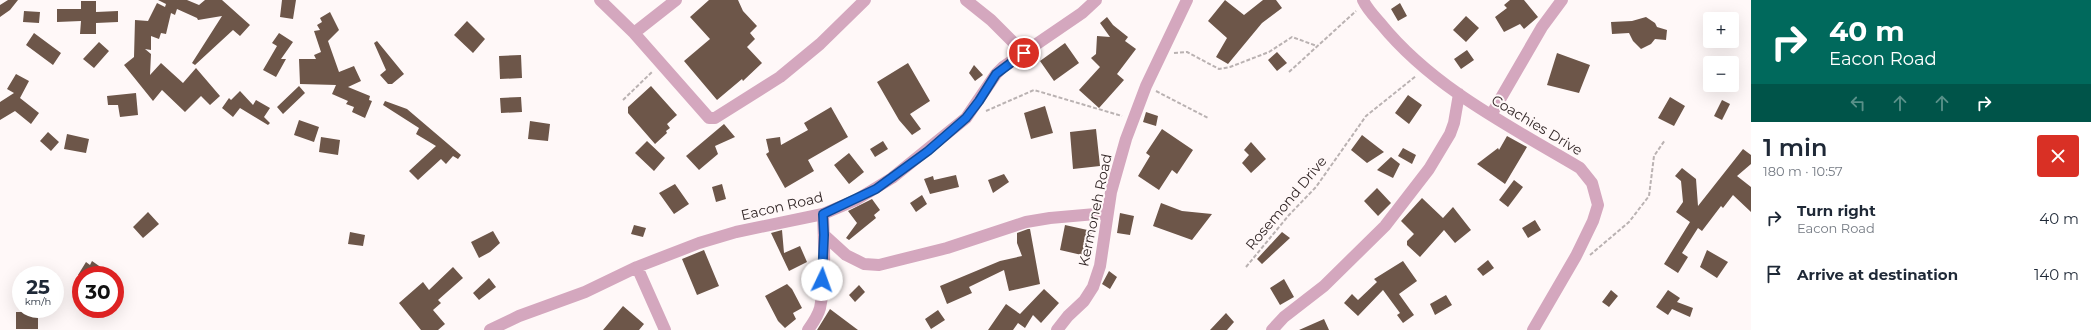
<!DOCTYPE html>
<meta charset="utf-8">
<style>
:root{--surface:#fff;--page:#f2f2f3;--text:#1f2937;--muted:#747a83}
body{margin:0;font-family:Montserrat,sans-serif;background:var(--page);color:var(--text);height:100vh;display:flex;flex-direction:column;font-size:15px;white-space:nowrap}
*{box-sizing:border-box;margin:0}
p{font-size:13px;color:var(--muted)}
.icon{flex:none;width:22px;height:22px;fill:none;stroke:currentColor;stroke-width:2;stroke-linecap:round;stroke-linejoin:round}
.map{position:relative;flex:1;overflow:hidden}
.panel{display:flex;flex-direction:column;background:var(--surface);width:340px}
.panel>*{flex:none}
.hud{background:#00695c;color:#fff;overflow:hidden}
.controls{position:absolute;left:1703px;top:12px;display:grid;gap:8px}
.controls a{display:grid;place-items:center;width:36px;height:36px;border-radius:4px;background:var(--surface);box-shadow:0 4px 16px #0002;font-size:20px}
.speed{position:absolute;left:12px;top:266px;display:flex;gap:8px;font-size:20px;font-weight:700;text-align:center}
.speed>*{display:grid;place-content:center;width:52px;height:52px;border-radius:50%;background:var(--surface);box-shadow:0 4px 16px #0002;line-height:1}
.speed small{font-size:10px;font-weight:400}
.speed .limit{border:6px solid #d22;background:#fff;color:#111}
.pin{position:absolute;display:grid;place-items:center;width:34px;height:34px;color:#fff;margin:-17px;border:2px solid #fff;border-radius:50%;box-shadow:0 1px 4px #0007}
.me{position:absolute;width:44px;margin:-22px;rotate:3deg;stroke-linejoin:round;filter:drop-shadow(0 0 3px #0008)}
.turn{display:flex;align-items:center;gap:14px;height:84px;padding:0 12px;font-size:18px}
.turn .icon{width:52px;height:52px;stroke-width:2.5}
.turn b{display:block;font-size:28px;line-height:34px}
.lanes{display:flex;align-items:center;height:38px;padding:0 12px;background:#0003;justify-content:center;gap:20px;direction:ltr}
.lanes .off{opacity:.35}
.round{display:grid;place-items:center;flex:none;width:42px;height:42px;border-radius:4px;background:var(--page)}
.headline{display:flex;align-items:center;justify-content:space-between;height:68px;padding:0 12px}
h1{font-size:24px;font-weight:600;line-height:30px}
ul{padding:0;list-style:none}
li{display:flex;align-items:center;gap:12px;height:56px;padding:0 12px}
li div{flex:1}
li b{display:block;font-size:15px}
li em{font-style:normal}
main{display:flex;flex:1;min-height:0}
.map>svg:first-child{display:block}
</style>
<main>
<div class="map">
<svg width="1751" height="330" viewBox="0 0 1751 330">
<rect width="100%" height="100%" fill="#fff8f8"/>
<path fill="#6d5649" d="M8 0H18L10 10 0 17V5Z
M158 0H187L199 5 205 0H222L250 25 240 36 233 30 195 65 192 63 222 16 198 20 197 18 177 9 175 15 171 13 166 34 161 33 159 39 151 36V50L145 49 151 54 150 75 161 63 183 83 196 68 220 96 210 105 201 96 185 112 162 90 153 101 124 65 134 57 135 20 148 21 157 3 165 7 166 4Z
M282 0H296L293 19 280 17Z
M709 0H738L743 11 757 26 750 33 755 39 747 47 762 63 743 81 742 79 717 100 684 61 710 39 690 17Z
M1225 0 1244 15 1263 0H1276L1282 8 1262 23 1228 64 1216 57 1227 38 1208 21Z
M1510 0H1524L1538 17 1524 29 1520 24 1504 32 1495 17 1507 8 1504 5Z
M81 1H96V12L118 11V22L96 23V34H80L81 21 57 22V9H81Z
M1400 3 1407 16 1398 21 1391 9Z
M24 11 40 12 39 23 23 22Z
M330 12 339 30 328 41 339 72 354 66 361 81 348 87 370 96 369 100 372 101 365 118 352 112 354 107 346 104 348 101 332 94 336 85 300 84 299 59H316L314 55 321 52 314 31 320 30 317 25 322 22 320 18Z
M1466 16 1479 28 1466 42 1453 30Z
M1107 17 1113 25 1128 37 1125 41 1136 49 1117 74 1124 80 1099 108 1079 90 1100 67 1091 58 1096 54 1097 36 1110 37 1100 23Z
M1646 17 1655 23 1657 27 1667 30 1666 40 1655 39 1651 44 1641 49 1633 41 1629 33 1612 34 1611 22 1632 21Z
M467 21 485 39 473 53 454 35Z
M34 33 61 53 53 65 26 45Z
M279 33 293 42 281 59H286L276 77 263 70 277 46 272 43Z
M377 41 404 74 392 84H388L380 75 386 70 374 43Z
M99 42 109 51 94 68 83 59Z
M1065 43 1079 63 1054 81 1040 61Z
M1467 50 1474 60 1461 69 1454 59Z
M1277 52 1287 63 1277 71 1268 60Z
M1557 53 1590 65 1579 93 1547 85Z
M521 55 522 78 500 79 499 56Z
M908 63 930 101 910 114 921 129 912 135 899 120 877 82Z
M974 65 983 75 975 81 969 73Z
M16 74 29 81 20 98 39 113 31 124 15 111 0 120V102L14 93 7 89Z
M299 86 305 93 283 114 277 107Z
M651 86 677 115 667 124 670 128 666 131 667 133 655 144 628 113V107Z
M240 91 253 105 256 100 270 108 264 117 270 123 268 125 240 108 233 117 222 108 229 98 231 100Z
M136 93 138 115 120 117 118 105H108L107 96Z
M1408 95 1422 105 1409 124 1395 113Z
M521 97 522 112 501 113 500 98Z
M1670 97 1685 106 1674 126 1658 118Z
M1722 100 1730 104 1722 120 1714 116Z
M385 101 407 109 461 155 458 159 453 156 446 164 441 159 418 180 409 171 436 146 416 134 419 128 383 105Z
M1045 106 1053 133 1031 139 1024 113Z
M831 107 848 137 808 160 814 171 785 188 766 154 769 152 766 139 780 137 781 145 808 130 804 123Z
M1146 112 1158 116 1156 126 1143 122Z
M299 120 319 127 314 142 294 135Z
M530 121 550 124 548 141 528 139Z
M724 124 735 137 715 146 718 154 699 170 686 156Z
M1096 129 1100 166 1073 169 1070 132Z
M1162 129 1193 150 1177 174 1172 170 1159 190 1138 176 1150 156 1146 153Z
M48 132 59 142 51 151 40 141Z
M67 134 89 139 86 153 64 149Z
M1362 135 1384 152 1367 163 1351 150Z
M1507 136 1527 147 1505 184 1477 164 1498 148 1499 150Z
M321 137 340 140 338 155 319 152Z
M647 141 665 158 654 171 635 153Z
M883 141 888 149 875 157 870 149Z
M1251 142 1266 159 1251 173 1242 163 1249 155 1244 150Z
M1403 148 1416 155 1412 164 1398 156Z
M1743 149 1751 155V164L1737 176 1751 187V212L1733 195 1723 208 1721 206 1702 231 1698 228 1682 253 1688 257 1678 273 1664 264 1690 222 1676 212 1683 202 1681 181 1675 176 1682 168 1696 179 1698 206Z
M849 153 864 172 849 184 834 165Z
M1391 157 1400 164 1393 178 1377 170Z
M1004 174 1009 182 993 193 988 180Z
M956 175 959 187 930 194 924 179 933 176 934 180Z
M1514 180 1523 187 1508 207 1499 200Z
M675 184 689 204 674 214 659 193Z
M722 184 726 199 716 202 712 187Z
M1377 188 1391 203 1378 216 1364 201Z
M922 195 927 204 916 212 910 203Z
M1422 198 1443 218 1453 207 1471 230 1455 243 1444 230 1420 257 1407 245V241L1414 234 1401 221Z
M872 199 880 210 874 215 876 218 849 240 846 238 857 223 848 211Z
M1161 203 1182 211 1212 214 1192 240 1153 226Z
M148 212 159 224 143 238 133 227Z
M1120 213 1134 216 1130 235 1117 233Z
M1535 220 1541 230 1528 238 1522 228Z
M634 225 646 228 643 237 631 234Z
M1065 225 1092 231 1086 256 1060 250Z
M1028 229H1030L1040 284 1009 291 1004 270 969 287 972 293 947 304 940 286 1000 261 1022 256 1017 243V233Z
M782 230 784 253 800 246 807 262 789 271 771 233Z
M493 231 500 243 490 252 479 258 471 242Z
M350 232 365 235 363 246 348 244Z
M1282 232 1290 238 1262 264 1257 259Z
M704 250 719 286 697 295 682 259Z
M1707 250 1728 262 1717 278 1700 267Z
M1488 260 1494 268 1483 276 1477 269Z
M92 261 112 275H78L86 262 90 265Z
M1403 261 1417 281 1399 294 1414 315 1403 323 1397 315 1400 313 1383 290 1358 316 1344 303 1352 294 1358 300 1377 282 1374 279Z
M453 267 463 278 438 300 441 303 433 310 445 324 438 330H421L399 303 423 282 429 290Z
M1109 271 1117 277 1110 289 1102 284Z
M489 278 496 287 479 300 473 293Z
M1284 279 1294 297 1280 305 1270 288Z
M787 284 792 289 802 308 793 313 796 319 785 328 778 321 765 296Z
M859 285 865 292 855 302 849 295Z
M1044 289 1059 303 1041 323 1033 315 1025 328 1018 323 1013 330H988L1006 304 1020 314Z
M1611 290 1618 296 1609 307 1602 302Z
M1668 290 1680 298 1677 302 1693 308 1690 317 1672 309 1668 315 1656 307Z
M1446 295 1452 305 1435 315 1430 304Z
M623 306 644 324 639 330H603Z
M830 309 858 330H817Z
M938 310 945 320 931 329 925 319Z
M16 312H38V329H16Z
M1226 313 1234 322 1227 330H1210Z
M1324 319 1329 330H1299Z"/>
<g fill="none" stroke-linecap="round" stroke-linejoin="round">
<path stroke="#bab2b2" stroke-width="2" stroke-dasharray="4 2" stroke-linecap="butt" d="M1174 53 1187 52 1219 69 1230 67 1269 52 1292 37 1317 46
M1289 72 1356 11
M1156 91 1208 118
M623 100 653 71
M986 111 1034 90 1122 116
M1590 255 1629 222 1649 196 1654 156 1665 140
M1246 267 1289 215 1316 187 1366 116 1416 76"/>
<path stroke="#d4a7be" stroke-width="12" d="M600 0 634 33 709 118H715L780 77 820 44 865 0
M966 0 991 20 1024 53
M1363 0C1367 9 1375 17 1381 24 1433 88 1511 127 1580 168L1592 183 1598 205 1593 221 1576 256 1533 330
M634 33 676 0
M1491 115 1542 27 1562 0
M824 235 846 255 864 264 879 265 947 248 1026 222 1050 218 1107 213
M637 267 665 330
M490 330 519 316 585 292 637 267 699 243 736 232 823 214 856 200 892 178 966 118 996 74 1003 67 1082 13 1096 0
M808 330C813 323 818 316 820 308 826 281 824 241 823 214
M1057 330 1068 316 1084 301 1093 287 1100 266 1111 192 1126 139 1146 86 1187 0
M1272 330 1284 317 1324 286 1385 226 1429 169 1450 134 1454 123 1459 94"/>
</g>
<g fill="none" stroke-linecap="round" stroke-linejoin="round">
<g stroke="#114b97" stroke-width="10">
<path id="route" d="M822 280 824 235 823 214 876 189 928 151 966 118 979 101 996 74 1024 53"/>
</g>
<use href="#route" stroke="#1a73e8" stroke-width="7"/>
</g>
<g text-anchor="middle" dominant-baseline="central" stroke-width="4" stroke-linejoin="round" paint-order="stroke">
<g font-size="14" fill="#332727" stroke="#fff8f8">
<text transform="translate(1537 125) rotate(31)">Coachies Drive</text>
<text transform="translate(1286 203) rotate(-50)">Rosemond Drive</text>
<text transform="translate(782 206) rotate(-13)">Eacon Road</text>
<text transform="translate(1095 210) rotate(-78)">Kermoneh Road</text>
</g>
</g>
</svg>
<div class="controls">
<a>+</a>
<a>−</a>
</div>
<div class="speed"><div>25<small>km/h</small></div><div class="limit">30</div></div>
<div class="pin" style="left:1024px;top:53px;background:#d93025"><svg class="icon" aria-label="arrive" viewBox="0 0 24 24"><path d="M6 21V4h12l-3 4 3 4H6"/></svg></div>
<svg class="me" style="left:822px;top:280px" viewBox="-20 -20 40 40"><circle r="19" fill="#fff"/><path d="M0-13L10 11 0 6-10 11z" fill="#1a73e8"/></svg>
</div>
<section class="panel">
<div class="hud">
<div class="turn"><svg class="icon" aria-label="right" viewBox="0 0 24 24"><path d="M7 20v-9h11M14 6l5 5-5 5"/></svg><div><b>40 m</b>Eacon Road</div></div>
<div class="lanes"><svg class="icon off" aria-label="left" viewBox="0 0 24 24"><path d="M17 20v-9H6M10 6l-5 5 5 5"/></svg><svg class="icon off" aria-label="ahead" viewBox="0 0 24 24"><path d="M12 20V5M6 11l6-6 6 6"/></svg><svg class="icon off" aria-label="ahead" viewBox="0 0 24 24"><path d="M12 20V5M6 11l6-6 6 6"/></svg><svg class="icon" aria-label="right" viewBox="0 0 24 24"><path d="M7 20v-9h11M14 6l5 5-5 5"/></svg></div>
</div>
<div class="headline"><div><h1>1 min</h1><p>180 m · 10:57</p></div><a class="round" style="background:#d93025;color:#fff"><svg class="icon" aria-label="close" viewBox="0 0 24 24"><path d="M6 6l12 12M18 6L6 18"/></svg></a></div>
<ul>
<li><svg class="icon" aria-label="right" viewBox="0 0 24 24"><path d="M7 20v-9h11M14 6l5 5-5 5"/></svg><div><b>Turn right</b><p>Eacon Road</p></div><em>40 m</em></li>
<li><svg class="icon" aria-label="arrive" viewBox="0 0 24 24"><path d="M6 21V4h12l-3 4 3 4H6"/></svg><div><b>Arrive at destination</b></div><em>140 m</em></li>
</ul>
</section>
</main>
